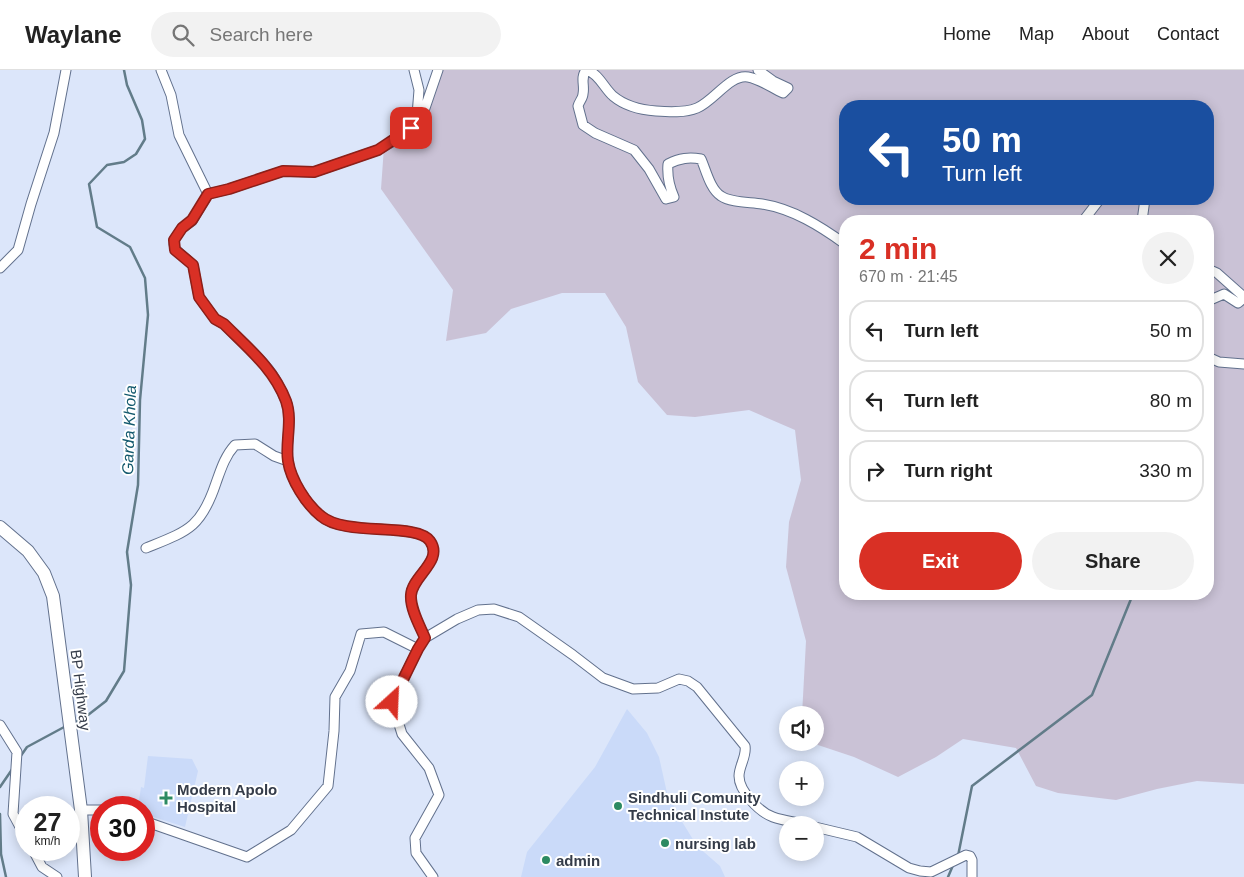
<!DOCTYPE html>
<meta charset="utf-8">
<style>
:root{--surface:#fff;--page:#f2f2f2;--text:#222;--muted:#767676;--line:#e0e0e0;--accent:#d93025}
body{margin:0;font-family:Arial,sans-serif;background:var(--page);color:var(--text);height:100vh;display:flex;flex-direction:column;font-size:19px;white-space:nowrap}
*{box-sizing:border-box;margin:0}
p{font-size:16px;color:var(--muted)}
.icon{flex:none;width:28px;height:28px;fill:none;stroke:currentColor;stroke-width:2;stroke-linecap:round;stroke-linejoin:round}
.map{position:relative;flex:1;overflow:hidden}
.side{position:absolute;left:839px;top:145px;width:375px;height:385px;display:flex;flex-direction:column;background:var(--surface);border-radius:20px;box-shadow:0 2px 12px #0003}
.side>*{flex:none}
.hud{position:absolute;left:839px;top:30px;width:375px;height:105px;border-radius:20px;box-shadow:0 2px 12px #0003;background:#1a4fa0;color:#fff;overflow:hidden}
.buttons{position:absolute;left:779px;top:636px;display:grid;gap:10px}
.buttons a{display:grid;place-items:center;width:45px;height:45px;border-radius:50%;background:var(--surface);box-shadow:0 2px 12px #0003;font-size:25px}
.speed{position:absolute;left:15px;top:726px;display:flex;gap:10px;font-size:25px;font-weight:700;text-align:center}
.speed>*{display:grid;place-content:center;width:65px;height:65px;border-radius:50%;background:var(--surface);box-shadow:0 2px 12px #0003;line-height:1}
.speed small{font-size:12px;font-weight:400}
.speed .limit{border:8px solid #d22;background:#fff;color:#111}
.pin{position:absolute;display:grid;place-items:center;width:42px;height:42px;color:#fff;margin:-21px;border-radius:10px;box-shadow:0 2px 8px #0006}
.me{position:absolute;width:55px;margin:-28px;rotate:25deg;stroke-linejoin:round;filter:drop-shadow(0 0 4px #0008)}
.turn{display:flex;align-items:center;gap:18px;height:105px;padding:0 20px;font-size:22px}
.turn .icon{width:65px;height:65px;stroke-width:2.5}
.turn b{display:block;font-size:35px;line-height:42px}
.round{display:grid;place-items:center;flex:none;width:52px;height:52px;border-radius:26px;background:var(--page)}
.summary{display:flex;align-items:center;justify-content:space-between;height:85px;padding:0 20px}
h1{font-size:30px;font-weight:600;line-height:38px;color:var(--accent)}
.action{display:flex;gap:10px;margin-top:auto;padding:10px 20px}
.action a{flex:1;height:58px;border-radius:30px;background:var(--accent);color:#fff;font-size:20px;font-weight:600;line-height:58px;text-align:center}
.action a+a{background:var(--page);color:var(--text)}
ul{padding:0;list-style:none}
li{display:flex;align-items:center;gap:15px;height:62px;margin:0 10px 8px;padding:0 10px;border:2px solid var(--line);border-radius:20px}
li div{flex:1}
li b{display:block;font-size:19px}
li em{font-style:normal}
header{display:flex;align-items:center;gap:30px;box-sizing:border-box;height:70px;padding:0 25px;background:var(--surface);border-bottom:1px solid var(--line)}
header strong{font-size:24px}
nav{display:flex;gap:28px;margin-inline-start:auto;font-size:18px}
.search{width:350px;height:45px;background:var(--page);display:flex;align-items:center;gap:12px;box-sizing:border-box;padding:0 18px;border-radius:28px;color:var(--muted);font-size:19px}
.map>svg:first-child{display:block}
</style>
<header>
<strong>Waylane</strong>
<div class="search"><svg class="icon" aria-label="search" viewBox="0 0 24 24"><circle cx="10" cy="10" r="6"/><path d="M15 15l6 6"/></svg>Search here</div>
<nav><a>Home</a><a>Map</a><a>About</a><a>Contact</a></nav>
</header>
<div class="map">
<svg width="1244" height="807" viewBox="0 0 1244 807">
<rect width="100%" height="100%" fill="#dce6fa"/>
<path fill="#cadaf9" d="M627 639 647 663 659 687 667 723 681 750 697 776 720 796 725 807H521L527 782 595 697Z
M148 686 192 689 198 701 185 757 144 744V738L138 737 141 717 144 718Z"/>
<path fill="#cac2d6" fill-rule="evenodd" d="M436 0H1244V714L1197 711 1157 719 1116 730 1058 723 1036 716 1016 678 963 669 936 687 898 707 854 687 812 673 815 672V645H802L806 571 786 497 789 452 801 410 795 360 749 340 695 347 667 345 638 312 626 257 605 223H562L511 239 486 263 446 271 453 220 381 119 384 77 425 51 437 8ZM845 36H1208V129H845ZM845 151H1208V524H845Z"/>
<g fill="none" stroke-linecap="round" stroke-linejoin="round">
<path stroke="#627c89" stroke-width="2.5" d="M74 653 88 645 106 631 124 601 131 515 127 482 138 415 140 330 148 245 145 208 130 177 97 157 89 114 107 95 124 92 136 84 145 69 142 50 127 15 124 0
M20 687 27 677 66 656
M0 717 13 698
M0 744 1 784 6 807
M958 786 972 716 1092 625 1133 524
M948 807 954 793"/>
<g stroke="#62718d" stroke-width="11">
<path id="minor" d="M161 0 171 25 179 65 208 124 192 151 182 158 174 170V174L175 179 193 195 199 227 215 249 224 254C238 269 261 288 272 304 277 311 282 322 286 331 293 350 285 373 288 391 291 410 306 434 321 446 344 467 417 452 430 471 444 491 412 506 411 525 410 539 420 556 425 568L457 549 478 540 494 539 519 547 573 585 603 608 633 619 658 618 679 609 688 611 697 617 745 676C747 686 739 696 739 706 739 721 759 742 773 747 784 751 796 752 807 755
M586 0C580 8 585 15 583 24 583 28 579 32 578 36L583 55 595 63 634 80 649 99 666 129 674 127C669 116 667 106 668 94 680 88 689 87 701 89 706 100 710 119 721 126 731 133 751 132 762 134 793 139 820 156 845 174
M587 0C599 4 604 18 613 26 625 36 641 40 656 41 669 42 685 43 697 38 714 31 730 4 748 7 760 9 772 18 783 23L788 18 773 11 758 0
M417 45 425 38 438 0
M208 124 229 119 283 101 314 102 378 80 397 69 411 58 417 45 419 20 414 0
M1083 151 1100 129
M1142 151 1145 129
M0 198 18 180 31 134 54 63 66 0
M1208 199 1217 203 1244 227
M1208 233V231L1224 224 1238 233 1244 228
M1208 287 1219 292 1244 294
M146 478C188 461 201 458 216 413 221 399 225 386 235 375L255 374 274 386 288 391
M0 655 17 682 13 744 26 768
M81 740H101
M144 751 247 787 291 760 328 716 334 661 335 627 350 601 361 564 384 562 418 579 392 632 402 664 429 698 439 725 415 768 416 783 433 807
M815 757 857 767 909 798 920 801 931 802 966 785 970 786 972 790V807
M33 780 42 797 57 807"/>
</g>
<g stroke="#62718d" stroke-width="14">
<path id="highway" d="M0 457 28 481 44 503 53 526 81 740 85 807"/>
</g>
<use href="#minor" stroke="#fff" stroke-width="9"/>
<use href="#highway" stroke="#fff" stroke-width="12"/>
</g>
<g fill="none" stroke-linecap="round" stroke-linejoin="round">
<g stroke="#8d1f18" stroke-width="12">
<path id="route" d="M392 632 418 579 425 568C420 556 410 539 411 525 412 506 444 491 430 471 417 452 345 467 321 446 306 434 291 410 288 391 285 373 293 350 286 331 274 299 248 278 224 254L215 249 199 227 193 195 175 180 174 170 182 158 192 150 208 124 229 119 283 101 314 102 378 80 411 58"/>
</g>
<use href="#route" stroke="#d93025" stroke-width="9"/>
</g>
<g fill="#2c8a62" stroke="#fff" stroke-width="2">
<path d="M163.5 720.5h5v5h5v5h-5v5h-5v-5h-5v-5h5z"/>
<circle cx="618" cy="736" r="5"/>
<circle cx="665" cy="773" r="5"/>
<circle cx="546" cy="790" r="5"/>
</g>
<g text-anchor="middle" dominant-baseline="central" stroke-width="4" stroke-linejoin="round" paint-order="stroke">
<g font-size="15" fill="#353c49" stroke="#fff">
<text transform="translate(81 620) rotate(83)">BP Highway</text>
</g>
<g font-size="15" font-weight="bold" fill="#353c49" stroke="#fff" text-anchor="start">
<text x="177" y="719">Modern Apolo<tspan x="177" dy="17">Hospital</tspan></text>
<text x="628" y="727">Sindhuli Comunity<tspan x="628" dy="17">Technical Instute</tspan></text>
<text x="675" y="773">nursing lab</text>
<text x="556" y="790">admin</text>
</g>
<g font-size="16" font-style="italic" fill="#13596e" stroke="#fff">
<text transform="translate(129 360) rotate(-88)">Garda Khola</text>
</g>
</g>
</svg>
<div class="buttons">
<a><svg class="icon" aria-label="sound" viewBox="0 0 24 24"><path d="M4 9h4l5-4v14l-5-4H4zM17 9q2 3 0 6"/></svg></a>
<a>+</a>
<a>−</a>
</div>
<div class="speed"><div>27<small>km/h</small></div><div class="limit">30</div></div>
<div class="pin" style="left:411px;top:58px;background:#d93025"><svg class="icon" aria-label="arrive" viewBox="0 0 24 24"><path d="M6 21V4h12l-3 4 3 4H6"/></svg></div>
<svg class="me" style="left:392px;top:632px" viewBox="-20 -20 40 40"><circle r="19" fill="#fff"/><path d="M0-13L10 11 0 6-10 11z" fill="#d93025"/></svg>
<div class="hud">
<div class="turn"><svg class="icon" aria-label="left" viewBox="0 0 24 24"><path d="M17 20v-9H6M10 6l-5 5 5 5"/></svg><div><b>50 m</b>Turn left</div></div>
</div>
<section class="side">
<div class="summary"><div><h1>2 min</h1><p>670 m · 21:45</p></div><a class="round"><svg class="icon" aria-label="close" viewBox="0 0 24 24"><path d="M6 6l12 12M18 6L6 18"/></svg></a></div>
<ul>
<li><svg class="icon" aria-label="left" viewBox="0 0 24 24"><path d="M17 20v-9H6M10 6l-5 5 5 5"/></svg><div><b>Turn left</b></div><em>50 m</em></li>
<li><svg class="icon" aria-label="left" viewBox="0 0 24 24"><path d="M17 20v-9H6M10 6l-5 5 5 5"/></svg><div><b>Turn left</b></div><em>80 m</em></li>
<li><svg class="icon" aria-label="right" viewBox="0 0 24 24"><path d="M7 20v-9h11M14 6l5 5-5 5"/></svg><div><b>Turn right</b></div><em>330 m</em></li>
</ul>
<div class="action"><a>Exit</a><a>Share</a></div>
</section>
</div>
